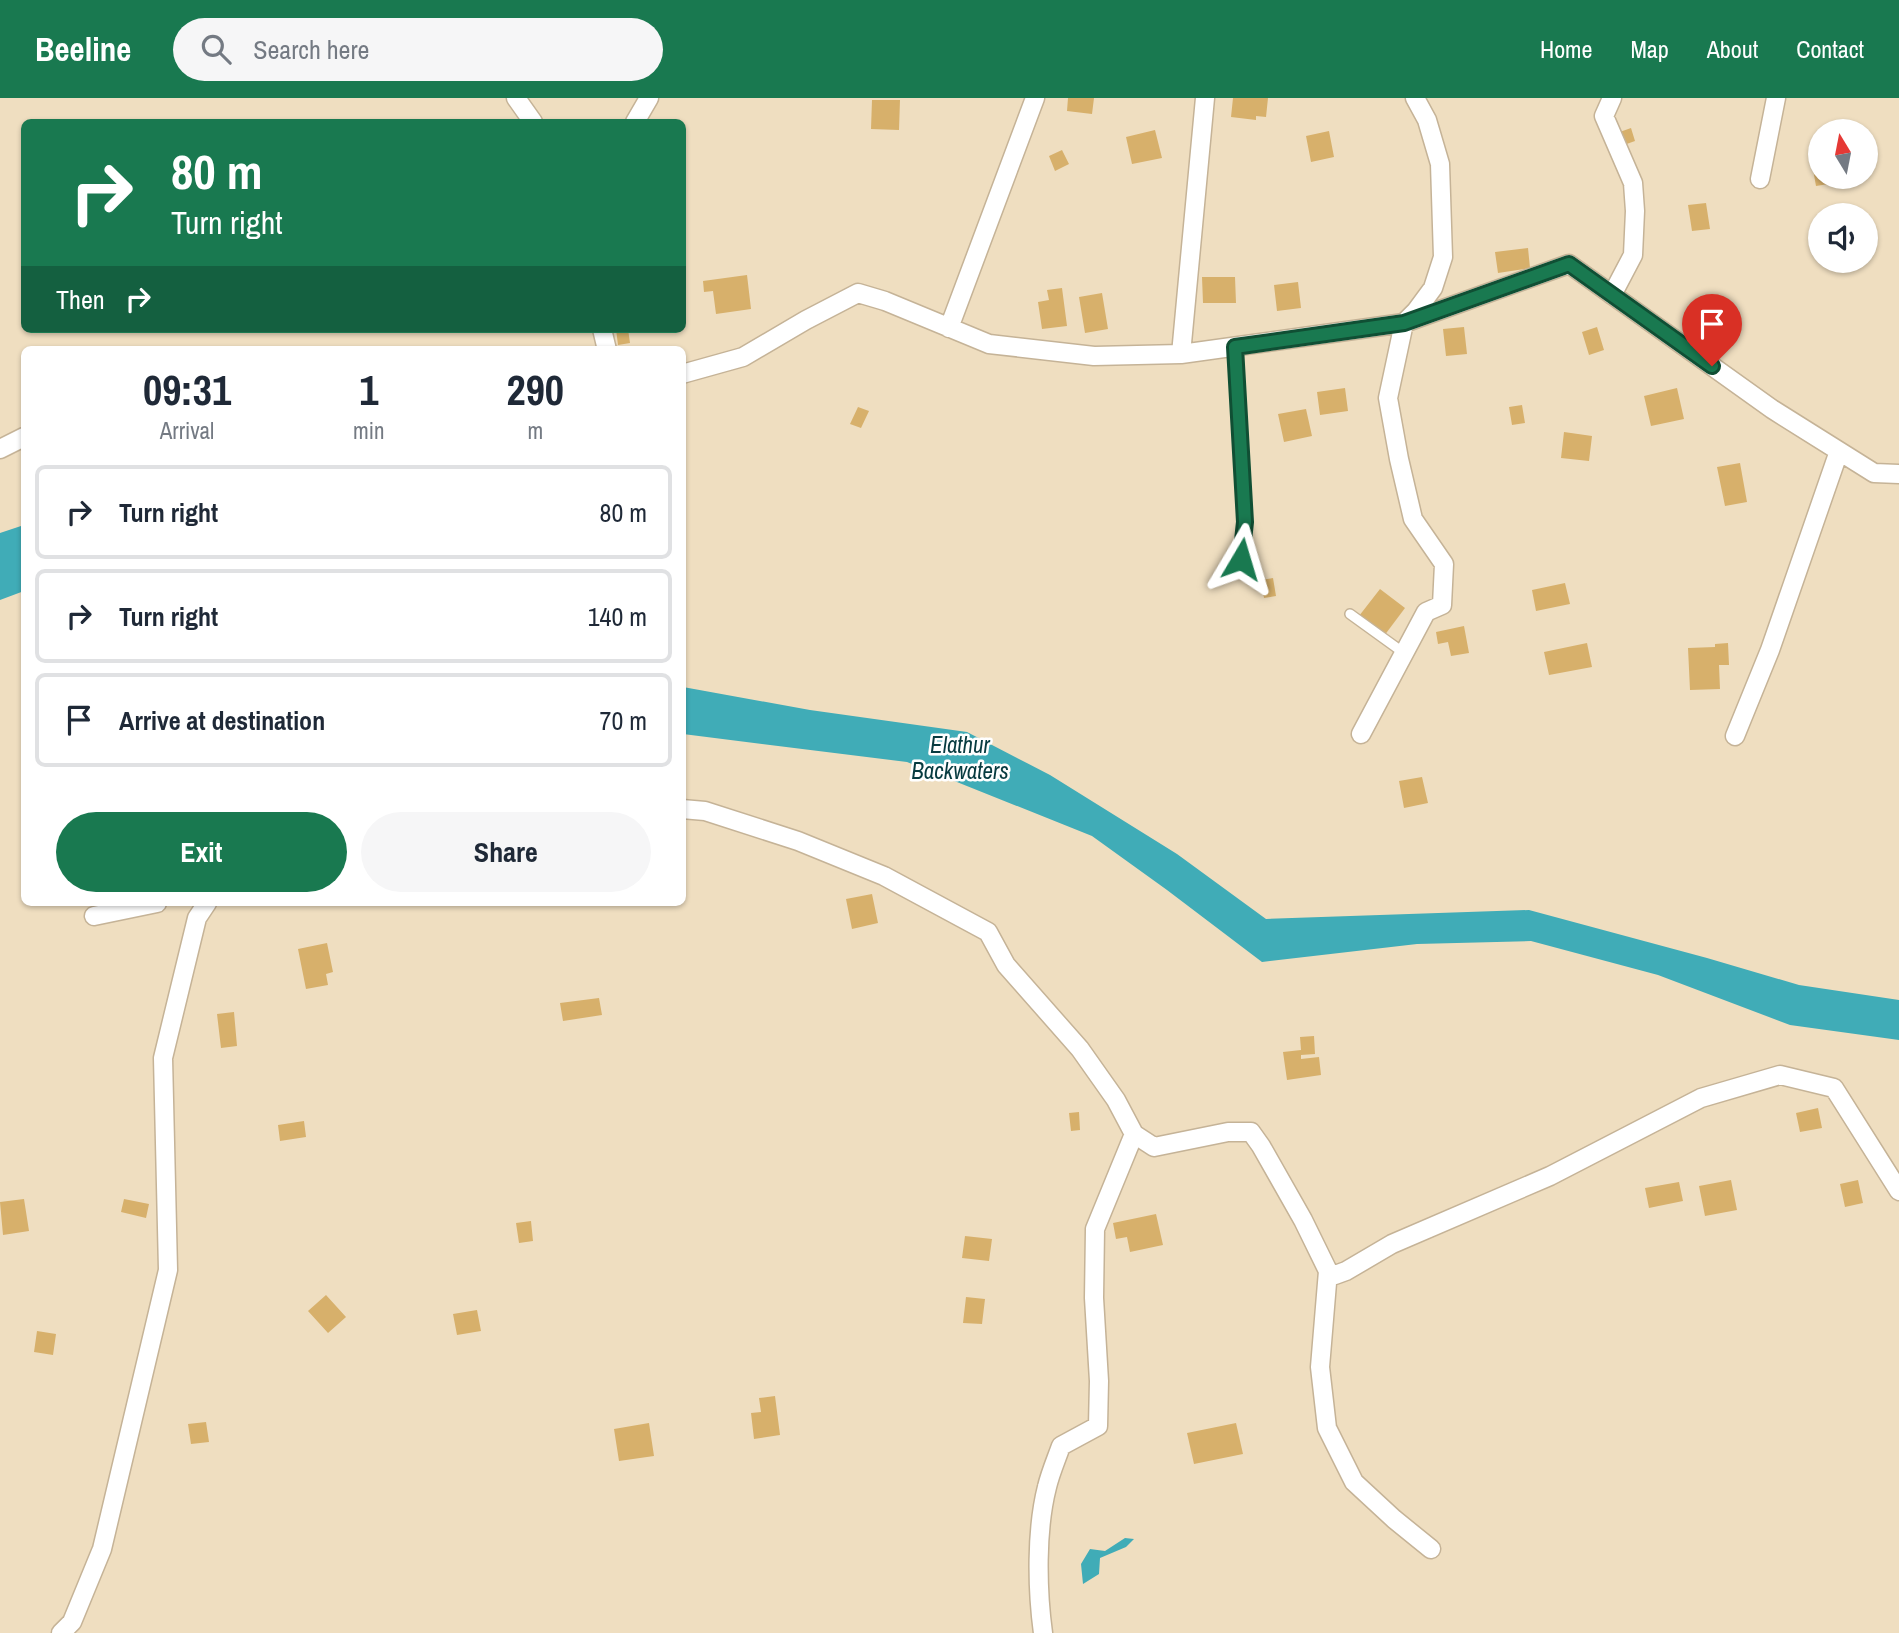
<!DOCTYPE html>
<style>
:root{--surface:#fff;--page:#f6f6f7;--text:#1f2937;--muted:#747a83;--line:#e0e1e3;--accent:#197950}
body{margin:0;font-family:"Archivo Narrow",sans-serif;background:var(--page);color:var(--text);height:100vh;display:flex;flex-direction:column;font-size:26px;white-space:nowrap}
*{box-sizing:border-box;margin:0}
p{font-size:23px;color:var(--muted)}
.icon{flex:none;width:38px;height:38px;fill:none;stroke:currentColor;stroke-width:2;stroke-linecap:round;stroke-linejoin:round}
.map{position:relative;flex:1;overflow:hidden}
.details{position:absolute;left:21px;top:248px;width:665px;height:560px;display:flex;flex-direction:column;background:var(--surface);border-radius:10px;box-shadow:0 2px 5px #0004}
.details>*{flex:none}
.hud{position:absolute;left:21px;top:21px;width:665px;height:214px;border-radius:10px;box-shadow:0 2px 5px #0004;background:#197950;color:#fff;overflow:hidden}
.needle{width:46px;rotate:350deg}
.buttons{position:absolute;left:1808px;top:21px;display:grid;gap:14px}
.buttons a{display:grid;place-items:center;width:70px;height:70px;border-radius:50%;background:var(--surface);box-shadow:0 2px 5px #0004;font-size:35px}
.pin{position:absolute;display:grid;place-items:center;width:60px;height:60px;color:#fff;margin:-72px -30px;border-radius:50% 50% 50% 0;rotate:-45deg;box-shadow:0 0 7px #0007}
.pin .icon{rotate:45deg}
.me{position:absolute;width:77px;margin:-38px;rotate:7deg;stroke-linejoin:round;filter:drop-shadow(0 0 5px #0008)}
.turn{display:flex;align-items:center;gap:24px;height:147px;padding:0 35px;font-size:32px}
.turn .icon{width:91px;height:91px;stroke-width:2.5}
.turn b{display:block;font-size:49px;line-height:60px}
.then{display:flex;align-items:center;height:66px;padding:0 35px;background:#0003;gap:14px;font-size:26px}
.eta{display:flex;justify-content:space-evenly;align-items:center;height:119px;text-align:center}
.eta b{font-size:42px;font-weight:800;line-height:49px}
.cta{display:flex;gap:14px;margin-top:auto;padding:14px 35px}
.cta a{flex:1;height:80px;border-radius:42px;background:var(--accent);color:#fff;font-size:28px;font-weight:800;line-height:80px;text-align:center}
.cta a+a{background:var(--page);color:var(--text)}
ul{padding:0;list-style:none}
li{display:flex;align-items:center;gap:21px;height:94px;margin:0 14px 10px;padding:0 21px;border:4px solid var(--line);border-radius:10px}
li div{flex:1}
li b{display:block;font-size:26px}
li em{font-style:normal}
header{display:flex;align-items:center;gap:42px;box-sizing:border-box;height:98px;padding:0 35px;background:var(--accent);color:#fff}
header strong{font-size:33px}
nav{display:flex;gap:38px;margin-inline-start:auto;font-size:24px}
.search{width:490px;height:63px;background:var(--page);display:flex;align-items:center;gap:18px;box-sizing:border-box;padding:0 24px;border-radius:38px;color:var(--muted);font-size:26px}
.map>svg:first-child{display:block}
</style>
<header>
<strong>Beeline</strong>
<div class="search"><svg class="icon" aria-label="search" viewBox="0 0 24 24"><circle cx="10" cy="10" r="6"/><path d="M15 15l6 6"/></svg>Search here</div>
<nav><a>Home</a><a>Map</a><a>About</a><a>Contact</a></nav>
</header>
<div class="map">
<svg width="1899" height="1535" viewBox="0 0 1899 1535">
<rect width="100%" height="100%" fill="#efdec0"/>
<path fill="#40acb7" d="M24 427V493L0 502V435Z
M683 589 810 612 967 634 1050 677 1177 756 1266 821 1529 812 1707 860 1799 887 1899 902V942L1790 927 1658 877 1531 843 1417 846 1262 864 1167 792 1092 738 907 664 683 636Z
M1125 1440 1134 1441 1126 1449 1100 1460 1099 1476 1083 1486 1081 1466 1090 1451 1105 1453Z"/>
<path fill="#d7b06b" d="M1068 0H1094L1092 16 1067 13Z
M1233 0H1268L1266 19 1256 18V22L1231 19Z
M872 2H900L899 32 871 31Z
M1631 30 1635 43 1621 48 1617 35Z
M1155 32 1162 60 1132 66 1126 39Z
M1329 33 1334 59 1311 64 1306 38Z
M1062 52 1069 66 1055 73 1049 58Z
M1820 65V79H1859V81L1816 88 1812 66Z
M1706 105 1710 131 1692 133 1688 107Z
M1528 150 1530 170 1498 175 1495 154Z
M747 177 751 211 716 216 713 193 704 194 703 183Z
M1202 179H1235L1236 205H1203Z
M1298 184 1301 210 1277 213 1274 187Z
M1062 190 1067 228 1042 231 1038 204 1049 202 1047 192Z
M1102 195 1108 231 1085 235 1079 199Z
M1464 229 1467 256 1446 258 1443 231Z
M1597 229 1604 252 1589 257 1582 234Z
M616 231H628L630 245 618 247Z
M1345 290 1348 313 1320 317 1317 294Z
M1677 290 1684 321 1651 328 1644 298Z
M1522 307 1525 325 1512 327 1509 309Z
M858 309 869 313 861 330 850 326Z
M1306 311 1312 338 1284 344 1278 316Z
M1564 334 1592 338 1589 363 1561 360Z
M1740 365 1747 404 1725 408 1717 369Z
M1273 480 1276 498 1264 500 1261 482Z
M1565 485 1570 506 1536 513 1532 492Z
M1380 491 1405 510 1384 538 1359 518Z
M1464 528 1469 555 1451 558 1448 544 1438 546 1436 534Z
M1587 545 1592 569 1549 577 1544 554Z
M1728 545 1729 567H1719L1720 591 1690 592 1688 550 1715 549V546Z
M1422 679 1428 705 1404 710 1399 683Z
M872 796 878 825 852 831 846 801Z
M327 845 333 874 326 876 328 887 306 891 298 851Z
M599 900 602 917 563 923 560 905Z
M234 914 237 948 221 950 217 916Z
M1314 938 1315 956 1301 957V961L1319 959 1321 977 1287 982 1283 954 1301 952 1300 939Z
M1818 1010 1822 1030 1800 1034 1796 1015Z
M1079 1014 1080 1032 1071 1033 1069 1015Z
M304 1023 306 1039 280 1043 278 1027Z
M1731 1082 1737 1112 1705 1118 1699 1088Z
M1858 1082 1863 1105 1845 1109 1840 1086Z
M1679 1084 1683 1103 1649 1110 1645 1090Z
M24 1101 29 1133 3 1137 0 1104Z
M124 1101 149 1106 146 1120 121 1114Z
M1156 1116 1163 1147 1130 1154 1127 1139 1116 1141 1113 1125Z
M531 1123 533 1143 519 1145 516 1125Z
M965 1138 992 1141 989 1163 962 1160Z
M326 1197 346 1219 328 1235 308 1213Z
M966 1199 985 1201 982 1226 963 1225Z
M477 1212 481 1233 457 1237 453 1216Z
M37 1233 56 1236 53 1257 34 1254Z
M775 1298 780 1337 754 1341 751 1315 761 1314 759 1300Z
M206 1324 209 1344 191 1346 188 1326Z
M649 1325 654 1358 619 1363 614 1331Z
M1236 1325 1243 1356 1194 1366 1187 1335Z"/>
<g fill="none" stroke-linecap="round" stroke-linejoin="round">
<g stroke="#c5b397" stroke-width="12">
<path id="service" d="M1235 249 1245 424 1241 461
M1350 516 1404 555"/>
</g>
<g stroke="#c5b397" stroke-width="21">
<path id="minor" d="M516 0 533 24
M1612 0 1604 18 1633 85 1635 113 1633 157 1612 197
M635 24 649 0
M1760 81 1776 0
M949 230 1035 0
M602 231 607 252
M1181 256 1205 0
M682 276 743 259 806 222 858 195 885 203 989 246 1094 258 1181 256 1404 225 1569 166 1772 311 1874 375 1899 376
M0 351 24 339
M1361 636 1426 514 1442 507 1444 466 1413 421 1399 361 1388 300 1404 225 1416 213 1433 190 1443 159 1440 66 1427 22 1415 0
M1735 638 1770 552 1839 353
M682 711 705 713 798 743 884 778 988 834 1006 867 1080 951 1116 1002 1134 1036 1154 1049 1228 1034H1251L1261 1048 1303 1122 1328 1173 1320 1269 1327 1330 1354 1384 1394 1421 1431 1451
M94 818 157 805
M1328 1173 1335 1177 1346 1173 1392 1146 1550 1078 1701 1000 1780 977 1834 990 1899 1093
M61 1535 72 1524 102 1451 168 1172 163 960 197 820 207 805
M1043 1535C1037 1491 1036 1432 1047 1389 1050 1376 1056 1362 1061 1348L1098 1328 1099 1283 1094 1200 1095 1131 1134 1036"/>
</g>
<use href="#service" stroke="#fff" stroke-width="9"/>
<use href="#minor" stroke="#fff" stroke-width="18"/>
</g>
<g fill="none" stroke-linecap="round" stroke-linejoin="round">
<g stroke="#104f34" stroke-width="18">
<path id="route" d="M1241 461 1245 424 1235 249 1404 225 1569 166 1712 268"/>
</g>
<use href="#route" stroke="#197950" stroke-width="12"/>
</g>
<g text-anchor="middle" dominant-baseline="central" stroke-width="5" stroke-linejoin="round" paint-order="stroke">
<g font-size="23" font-style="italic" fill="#073b40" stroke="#fff">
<text x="960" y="646">Elathur<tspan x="960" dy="26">Backwaters</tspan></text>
</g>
</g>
</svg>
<div class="buttons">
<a><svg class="needle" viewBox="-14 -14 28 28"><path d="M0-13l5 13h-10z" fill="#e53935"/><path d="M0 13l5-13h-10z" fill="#747a83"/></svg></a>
<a><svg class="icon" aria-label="sound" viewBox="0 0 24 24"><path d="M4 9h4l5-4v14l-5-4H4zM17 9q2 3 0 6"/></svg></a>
</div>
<div class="pin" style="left:1712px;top:268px;background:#d93025"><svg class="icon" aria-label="arrive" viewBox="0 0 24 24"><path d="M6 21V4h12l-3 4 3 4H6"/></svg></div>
<svg class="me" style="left:1241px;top:461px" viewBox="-20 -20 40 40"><path d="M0-17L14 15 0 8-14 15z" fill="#197950" stroke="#fff" stroke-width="4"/></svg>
<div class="hud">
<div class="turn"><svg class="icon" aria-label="right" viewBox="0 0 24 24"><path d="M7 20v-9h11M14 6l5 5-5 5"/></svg><div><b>80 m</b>Turn right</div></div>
<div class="then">Then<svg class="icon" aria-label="right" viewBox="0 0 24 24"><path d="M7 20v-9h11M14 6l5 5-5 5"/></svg></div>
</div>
<section class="details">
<div class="eta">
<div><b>09:31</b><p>Arrival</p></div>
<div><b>1</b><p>min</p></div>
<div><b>290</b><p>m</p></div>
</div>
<ul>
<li><svg class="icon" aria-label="right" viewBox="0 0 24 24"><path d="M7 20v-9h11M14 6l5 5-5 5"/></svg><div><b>Turn right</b></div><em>80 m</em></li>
<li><svg class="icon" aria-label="right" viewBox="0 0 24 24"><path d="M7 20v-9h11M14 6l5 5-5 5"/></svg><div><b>Turn right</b></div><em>140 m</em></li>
<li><svg class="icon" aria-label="arrive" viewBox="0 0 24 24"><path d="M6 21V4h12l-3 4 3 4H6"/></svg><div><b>Arrive at destination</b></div><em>70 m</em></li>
</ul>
<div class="cta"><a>Exit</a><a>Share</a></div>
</section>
</div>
